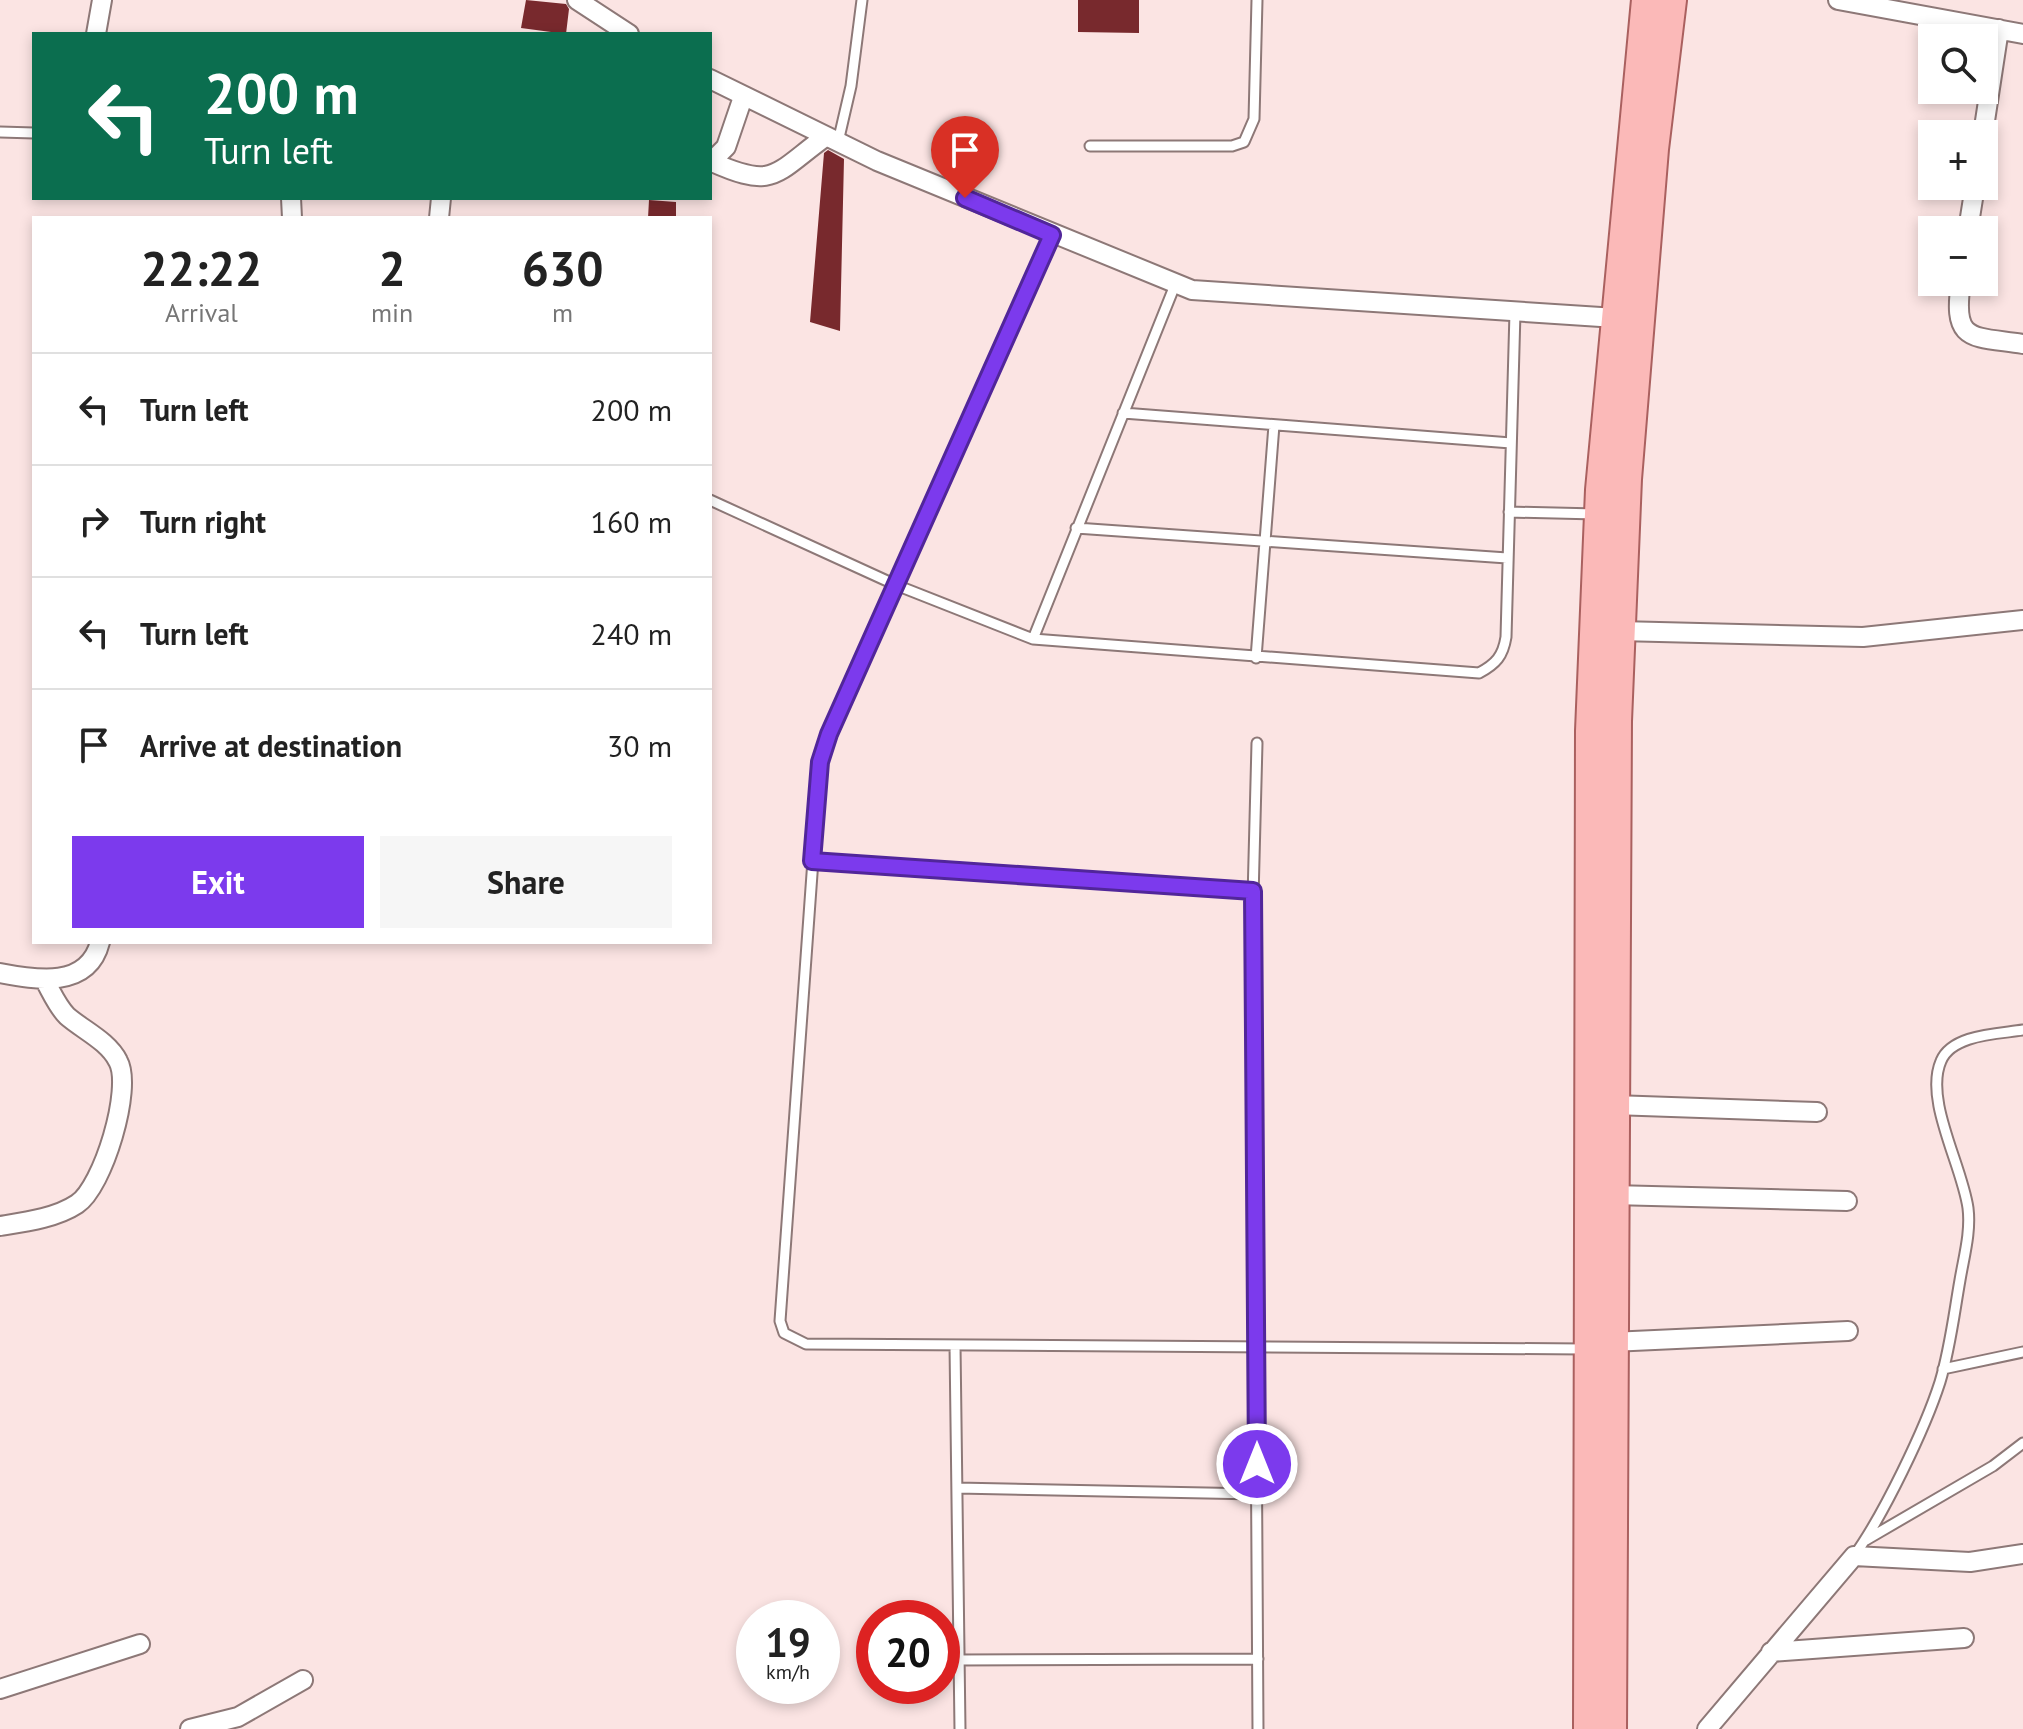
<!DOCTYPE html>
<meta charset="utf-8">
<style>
:root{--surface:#fff;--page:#f6f6f6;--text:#222;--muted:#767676;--line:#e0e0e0;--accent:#7c3aed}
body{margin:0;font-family:"PT Sans",sans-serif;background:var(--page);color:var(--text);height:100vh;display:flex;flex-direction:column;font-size:30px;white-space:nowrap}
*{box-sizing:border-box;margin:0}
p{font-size:26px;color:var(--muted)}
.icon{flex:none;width:44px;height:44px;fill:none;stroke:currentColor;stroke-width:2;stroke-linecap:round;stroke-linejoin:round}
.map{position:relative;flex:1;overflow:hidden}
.side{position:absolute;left:32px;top:216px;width:680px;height:728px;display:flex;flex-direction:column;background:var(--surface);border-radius:0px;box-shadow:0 4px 12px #0003}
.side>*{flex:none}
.hud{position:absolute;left:32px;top:32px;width:680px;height:168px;border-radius:0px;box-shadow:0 4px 12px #0003;background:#0b6e4f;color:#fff;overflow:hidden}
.buttons{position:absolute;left:1918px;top:24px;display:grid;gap:16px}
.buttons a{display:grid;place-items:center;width:80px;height:80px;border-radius:0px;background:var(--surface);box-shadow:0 4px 12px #0003;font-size:40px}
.speed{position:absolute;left:736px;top:1600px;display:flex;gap:16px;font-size:40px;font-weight:700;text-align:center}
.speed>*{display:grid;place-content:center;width:104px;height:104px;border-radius:50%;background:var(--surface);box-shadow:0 4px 12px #0003;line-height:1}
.speed small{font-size:20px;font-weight:400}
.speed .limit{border:12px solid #d22;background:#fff;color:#111}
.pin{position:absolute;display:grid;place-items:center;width:68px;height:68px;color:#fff;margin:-82px -34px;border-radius:50% 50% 50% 0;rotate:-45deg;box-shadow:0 0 8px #0007}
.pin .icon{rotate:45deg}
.me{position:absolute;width:88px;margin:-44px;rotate:0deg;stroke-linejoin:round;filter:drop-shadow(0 0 6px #0008)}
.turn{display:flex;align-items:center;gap:28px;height:168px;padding:0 40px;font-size:36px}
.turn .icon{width:104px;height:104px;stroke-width:2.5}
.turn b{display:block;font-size:56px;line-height:68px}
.eta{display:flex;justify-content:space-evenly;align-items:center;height:136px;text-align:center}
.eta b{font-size:48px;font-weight:700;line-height:56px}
.cta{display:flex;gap:16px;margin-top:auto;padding:16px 40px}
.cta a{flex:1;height:92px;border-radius:0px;background:var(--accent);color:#fff;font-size:32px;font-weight:700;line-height:92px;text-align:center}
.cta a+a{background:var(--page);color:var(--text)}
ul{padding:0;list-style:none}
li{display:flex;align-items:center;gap:24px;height:112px;padding:0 40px;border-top:2px solid var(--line)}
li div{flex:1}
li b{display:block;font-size:30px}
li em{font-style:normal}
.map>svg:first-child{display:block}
</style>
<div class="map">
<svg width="2023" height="1729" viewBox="0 0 2023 1729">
<rect width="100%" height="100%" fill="#fbe4e3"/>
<path fill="#78292d" d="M526 0 566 4 569 9 566 34 521 28Z
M1078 0H1139V33L1078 32Z
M828 150 844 159 840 331 810 322 824 153Z
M649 200 676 202V218H648Z"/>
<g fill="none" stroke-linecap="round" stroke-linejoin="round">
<g stroke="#8d7877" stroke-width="13">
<path id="service" d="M0 132 34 133
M838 142 851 86 862 0
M1090 146H1232L1244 142 1254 119 1257 0
M1052 235 829 734 820 762 780 1321 784 1333 806 1344 1584 1349
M1123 413 1511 443
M710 500 896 585 1033 639 1479 673C1496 664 1503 656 1506 637L1515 312
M1509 512 1597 514
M1076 528 1507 558
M1033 639 1175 285
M1256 658 1274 425
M1257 743 1253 898 1258 1729
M812 861 1253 891
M955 1345 960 1729
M1943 1369 2023 1352
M957 1488 1257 1494
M1866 1540 1993 1466 2023 1443
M1854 1556C1883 1516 1925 1429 1940 1382 1950 1349 1954 1314 1960 1280 1964 1256 1971 1232 1968 1208 1962 1165 1924 1100 1941 1061 1952 1034 1999 1034 2023 1030
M959 1660 1258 1659"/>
</g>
<g stroke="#8d7877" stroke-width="22">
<path id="minor" d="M577 0 629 34
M1838 0 2023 34
M96 34 102 0
M710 79 877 161 1192 290 1616 318
M1983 134 1999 29
M712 162C775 190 774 174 825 137
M710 163 726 147 743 97
M291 198 292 218
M439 218 441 198
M1968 230 1975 186
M1961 282C1952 343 1971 336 2023 344
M1619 631 1863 637 2023 620
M0 973C36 980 88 989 100 942
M1613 1105 1817 1112
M1612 1195 1847 1201
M0 1226C25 1222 56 1218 77 1204 103 1187 133 1088 118 1061 108 1041 83 1030 67 1016 57 1006 51 991 44 979
M1611 1342 1848 1331
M1771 1652 1964 1638
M0 1689 140 1644
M190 1729 238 1717 303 1680
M1707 1729 1854 1556 1970 1562 2023 1554"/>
</g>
<g stroke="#aa605f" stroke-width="34">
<path id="primary" d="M1589 1729 1591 731 1601 490 1647 0
M1611 1729 1616 721 1626 479 1653 149 1671 0"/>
</g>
<use href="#service" stroke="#fff" stroke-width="9"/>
<use href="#minor" stroke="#fff" stroke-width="18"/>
<use href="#primary" stroke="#fbb9b8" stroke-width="30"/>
</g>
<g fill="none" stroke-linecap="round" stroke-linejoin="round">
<g stroke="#51269a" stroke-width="20">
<path id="route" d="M965 198 1052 235 829 734 820 762 812 861 1253 891 1257 1464"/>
</g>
<use href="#route" stroke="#7c3aed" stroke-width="14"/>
</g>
</svg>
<div class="buttons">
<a><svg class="icon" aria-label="search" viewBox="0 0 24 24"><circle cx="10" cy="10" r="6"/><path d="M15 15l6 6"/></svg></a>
<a>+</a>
<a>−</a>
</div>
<div class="speed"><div>19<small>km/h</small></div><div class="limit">20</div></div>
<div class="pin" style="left:965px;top:198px;background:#d93025"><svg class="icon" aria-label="arrive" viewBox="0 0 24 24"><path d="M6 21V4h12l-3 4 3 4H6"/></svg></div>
<svg class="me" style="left:1257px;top:1464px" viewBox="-20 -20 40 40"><circle r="17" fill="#7c3aed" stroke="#fff" stroke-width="3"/><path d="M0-11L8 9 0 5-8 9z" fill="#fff"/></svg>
<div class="hud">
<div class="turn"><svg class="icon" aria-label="left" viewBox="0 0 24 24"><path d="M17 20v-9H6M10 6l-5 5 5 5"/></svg><div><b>200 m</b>Turn left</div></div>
</div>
<section class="side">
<div class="eta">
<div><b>22:22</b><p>Arrival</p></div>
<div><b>2</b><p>min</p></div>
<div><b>630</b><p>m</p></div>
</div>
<ul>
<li><svg class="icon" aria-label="left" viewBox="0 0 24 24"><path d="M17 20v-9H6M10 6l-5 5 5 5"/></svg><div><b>Turn left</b></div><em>200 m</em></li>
<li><svg class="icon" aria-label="right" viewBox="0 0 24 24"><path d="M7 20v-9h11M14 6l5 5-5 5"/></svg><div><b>Turn right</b></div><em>160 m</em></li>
<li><svg class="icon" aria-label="left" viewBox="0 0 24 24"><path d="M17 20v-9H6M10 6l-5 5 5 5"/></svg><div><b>Turn left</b></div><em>240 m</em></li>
<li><svg class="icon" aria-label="arrive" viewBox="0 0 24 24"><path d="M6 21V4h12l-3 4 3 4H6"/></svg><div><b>Arrive at destination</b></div><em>30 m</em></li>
</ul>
<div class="cta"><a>Exit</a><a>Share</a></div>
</section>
</div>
